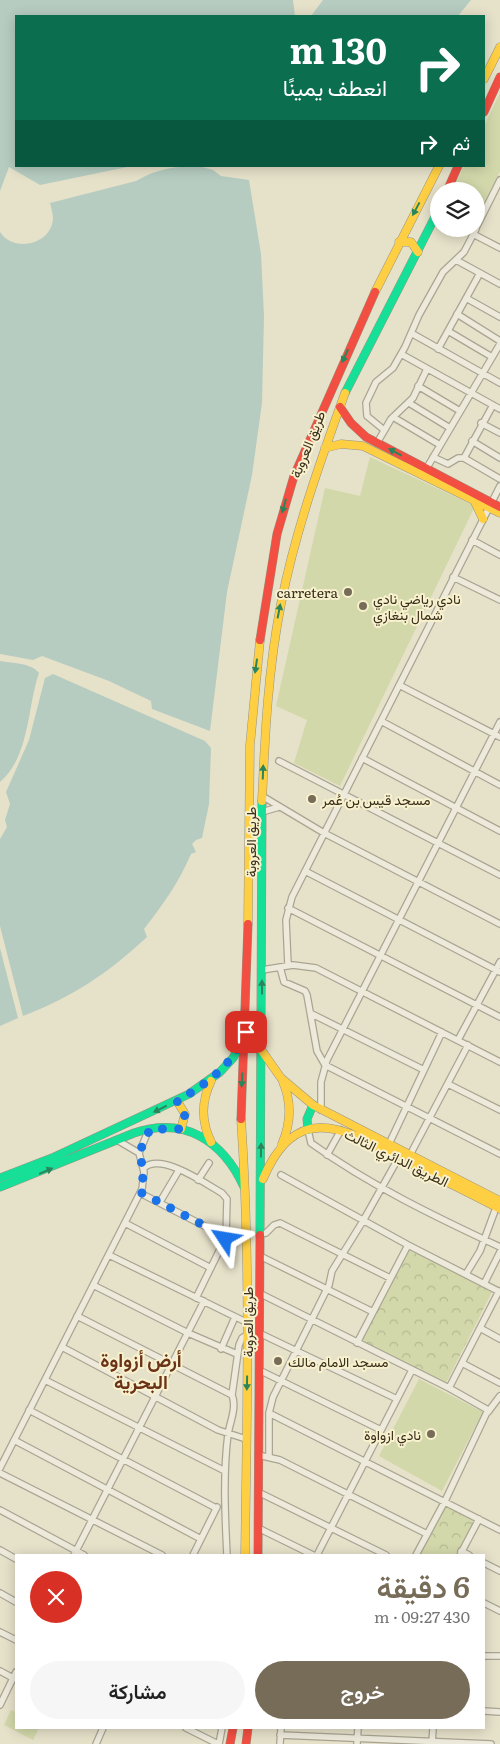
<!DOCTYPE html>
<html lang="ar">
<meta charset="utf-8">
<style>
:root{--surface:#fff;--page:#f6f6f6;--text:#222;--muted:#767676;--accent:#766c58}
body{margin:0;font-family:Literata,Vazirmatn,serif;background:var(--page);color:var(--text);direction:rtl;height:100vh;display:flex;flex-direction:column;font-size:19px;white-space:nowrap}
*{box-sizing:border-box;margin:0}
p{font-size:16px;color:var(--muted)}
.icon{flex:none;width:28px;height:28px;fill:none;stroke:currentColor;stroke-width:2;stroke-linecap:round;stroke-linejoin:round}
.map{position:relative;flex:1;overflow:hidden;direction:ltr}
.panel{position:absolute;left:15px;top:1554px;width:470px;height:175px;display:flex;flex-direction:column;background:var(--surface);border-radius:0px;box-shadow:0 2px 12px #0003;direction:rtl}
.panel>*{flex:none}
.guide{position:absolute;left:15px;top:15px;width:470px;height:152px;border-radius:0px;box-shadow:0 2px 12px #0003;direction:rtl;background:#0b6e4f;color:#fff;overflow:hidden}
.controls{position:absolute;left:430px;top:182px;display:grid;gap:10px}
.controls a{display:grid;place-items:center;width:55px;height:55px;border-radius:50%;background:var(--surface);box-shadow:0 2px 12px #0003;font-size:25px}
.pin{position:absolute;display:grid;place-items:center;width:42px;height:42px;color:#fff;margin:-21px;border-radius:10px;box-shadow:0 2px 8px #0006}
.me{position:absolute;width:55px;margin:-28px;rotate:303deg;stroke-linejoin:round;filter:drop-shadow(0 0 4px #0008)}
.turn{display:flex;align-items:center;gap:18px;height:105px;padding:0 15px;font-size:22px}
.turn .icon{width:65px;height:65px;stroke-width:2.5}
.turn b{display:block;font-size:35px;line-height:42px}
.then{display:flex;align-items:center;height:48px;padding:0 15px;background:#0003;gap:10px;font-size:19px}
.round{display:grid;place-items:center;flex:none;width:52px;height:52px;border-radius:26px;background:var(--page)}
.headline{display:flex;align-items:center;justify-content:space-between;height:85px;padding:0 15px}
h1{font-size:30px;font-weight:600;line-height:38px;color:var(--accent)}
.button{display:flex;gap:10px;margin-top:auto;padding:10px 15px}
.button a{flex:1;height:58px;border-radius:30px;background:var(--accent);color:#fff;font-size:20px;font-weight:600;line-height:58px;text-align:center}
.button a+a{background:var(--page);color:var(--text)}
.map>svg:first-child{display:block}
</style>
<div class="map">
<svg width="500" height="1744" viewBox="0 0 500 1744">
<defs>
<pattern id="forest-crowns" width="20" height="18" patternUnits="userSpaceOnUse" patternTransform="scale(1.25)"><rect width="20" height="18" fill="#d2d8aa"/><path d="M2 6a3 3 0 1 1 6 0M12 15a3 3 0 1 1 6 0" fill="none" stroke="#b5ba92"/></pattern>
</defs>
<rect width="100%" height="100%" fill="#e6e1c9"/>
<path fill="url(#forest-crowns)" d="M409 1250 493 1290 445 1385 359 1342Z
M445 1501 479 1519 460 1555H416Z"/>
<path fill="#d2d8aa" d="M500 93V171L480 212 476 210V191H452L464 166H484V126Z
M370 457 475 506 340 786 294 763 307 720 276 706 325 488 360 496Z
M419 1379 483 1412 442 1491 379 1456Z
M11 1710 16 1712V1728H39L33 1740 4 1725Z"/>
<path fill="#b6ccc1" d="M0 0H293L295 16H16V166H132L40 185 9 167 0 191Z
M323 0H471L458 16H311Z
M199 166 213 170 221 176 249 180 261 254 264 316 262 403 252 475 227 592 210 731 152 709 151 701 109 681 42 656 33 660 0 654V232C13 253 52 245 53 218 53 214 51 207 50 203L136 181C156 169 176 166 199 166Z
M0 661C11 663 32 663 39 673 27 708 30 756 0 782Z
M53 674 205 741 211 748 209 804 202 838 196 840 192 844 196 852 191 854C179 882 163 905 144 929L147 937C107 974 74 996 23 1016L0 926V839L7 827 5 820 10 804 6 792 29 740 45 678Z
M0 948 18 1018 0 1026Z"/>
<g fill="none" stroke-linecap="round" stroke-linejoin="round">
<g stroke="#aaa493" stroke-width="8">
<path id="street" d="M476 228 500 180
M473 234 500 248
M456 260 500 284
M466 298 500 317
M457 314 500 341
M448 331 492 357
M411 333 500 383
M438 349 480 273
M401 354 500 409
M418 386 460 411
M409 403 450 428
M393 417 440 445
M481 423 500 433
M384 430 367 416 366 403 376 382 393 368 405 347 419 315 443 272 464 252 476 229
M472 441 500 458
M377 443 391 419 413 398 427 369
M433 457 448 464 458 458H464L493 405
M464 458 500 479
M425 471 500 344
M472 540 500 555
M453 577 500 600
M399 685 500 737
M381 721 500 785
M362 758 500 831
M279 761 500 875
M262 796 324 833 500 924
M262 812 279 807
M305 871 500 972
M288 908 500 1017
M288 965 286 920 292 897 500 486
M280 967 284 982 305 991 307 995 317 1051 325 1065 500 1154
M262 970 293 965 316 968 500 1062
M312 1014 424 1070
M458 1040 500 962
M448 1084 500 1110
M321 1110V1082L327 1060 500 722
M308 1130 311 1143C369 1185 436 1217 500 1247
M389 1144 442 1032
M139 1153 149 1129
M327 1155 341 1130
M410 1155 468 1045
M144 1168C161 1152 206 1184 222 1193L227 1199 226 1237 196 1298
M281 1175 408 1245 500 1292
M198 1180 209 1163
M140 1193 226 1237
M160 1202 179 1170
M125 1223 211 1268
M260 1234 266 1233 274 1225 280 1223 390 1278
M109 1255 248 1323
M260 1256 373 1312
M466 1274 480 1251 497 1205
M484 1284 500 1252
M93 1285 188 1333 237 1354
M259 1293 449 1388 488 1410 445 1501 416 1555
M77 1316 232 1395C237 1407 230 1422 228 1434 223 1474 225 1515 227 1555
M480 1328 500 1339
M259 1333 397 1399
M357 1343 408 1245
M62 1347 218 1430 246 1439
M221 1349 235 1317
M462 1363 500 1383
M259 1370 381 1430
M45 1380 225 1471
M449 1388 499 1291
M232 1395 239 1345 242 1338 248 1334
M29 1410 216 1508
M488 1412 500 1396
M269 1413 500 1530
M14 1440 201 1539
M258 1455 280 1460 427 1534
M269 1457V1413L273 1397 329 1285 332 1271 363 1221 399 1157
M0 1468 142 1189 144 1172 139 1153 117 1140
M0 1473 162 1555
M258 1492 386 1555
M0 1510 84 1555
M258 1528 313 1555
M0 1550 16 1559
M461 1551 469 1555
M74 1555 204 1301
M193 1555 217 1507
M317 1555 412 1370
M460 1555 479 1519
M484 1563 500 1571
M0 1593 16 1602
M484 1603 500 1611
M0 1632 16 1640
M484 1656H500
M0 1671 13 1678
M0 1705 16 1672
M484 1711 500 1712
M186 1728 218 1744
M280 1735 491 1744
M96 1744 103 1728
M219 1744 222 1728
M280 1744 281 1728
M357 1744 358 1728
M432 1744 433 1728"/>
</g>
<g stroke="#9a9483" stroke-width="9">
<path id="fast" d="M345 393 439 209
M308 1130 307 1119 313 1105
M0 1178 52 1158 189 1094 220 1072 233 1058 244 1037
M0 1187 134 1133C185 1116 223 1141 244 1187
M260 1235 262 801"/>
</g>
<g stroke="#9a9483" stroke-width="9">
<path id="slow" d="M484 79 500 47
M399 242H411L418 252
M375 292 439 166
M325 448 341 444 363 446 500 513
M474 500 483 519
M262 801C265 735 268 669 281 604 295 532 320 462 345 393
M248 924 250 745 260 640
M262 1051 281 1078 313 1105 500 1201
M211 1081C201 1102 201 1121 211 1142
M177 1101 185 1114 181 1129
M241 1119C251 1264 247 1409 245 1555
M282 1144C291 1123 292 1103 283 1082
M263 1179C297 1098 347 1130 404 1160 436 1177 468 1192 500 1209"/>
</g>
<g stroke="#9a9483" stroke-width="9">
<path id="jam" d="M484 112 500 77
M447 191 458 166
M340 407 351 423 366 437 500 507
M260 640 277 534 294 476 375 292
M241 1119 248 924
M258 1555 260 1235
M230 1744 233 1728
M246 1744 248 1728"/>
</g>
<use href="#street" stroke="#edeadc" stroke-width="5.5"/>
<use href="#fast" stroke="#16e098" stroke-width="8"/>
<use href="#slow" stroke="#ffcf43" stroke-width="8"/>
<use href="#jam" stroke="#f24e42" stroke-width="8"/>
</g>
<defs><path id="oneway-solid" d="M-6-.8H1V-3.2L6.5 0L1 3.2V.8H-6Z" transform="scale(1.25)"/></defs>
<g fill="#28865a">
<use href="#oneway-solid" transform="translate(416 209) rotate(118)"/>
<use href="#oneway-solid" transform="translate(345 356) rotate(115)"/>
<use href="#oneway-solid" transform="translate(395 452) rotate(-152)"/>
<use href="#oneway-solid" transform="translate(284 506) rotate(106)"/>
<use href="#oneway-solid" transform="translate(279 611) rotate(-79)"/>
<use href="#oneway-solid" transform="translate(256 666) rotate(98)"/>
<use href="#oneway-solid" transform="translate(263 772) rotate(-88)"/>
<use href="#oneway-solid" transform="translate(262 987) rotate(-90)"/>
<use href="#oneway-solid" transform="translate(242 1080) rotate(93)"/>
<use href="#oneway-solid" transform="translate(160 1109) rotate(154)"/>
<use href="#oneway-solid" transform="translate(261 1150) rotate(-89)"/>
<use href="#oneway-solid" transform="translate(46 1171) rotate(-23)"/>
<use href="#oneway-solid" transform="translate(247 1383) rotate(91)"/>
</g>
<g fill="none" stroke-linecap="round" stroke-linejoin="round">
<path stroke="#1a73e8" stroke-width="9" stroke-dasharray="0 16.2" d="M225 1239 226 1237 140 1192 144 1172 139 1153 150 1129H181L185 1114 177 1101C208 1083 232 1066 246 1032"/>
</g>
<g fill="#766c58" stroke="#f8f1ce" stroke-width="2">
<circle cx="348" cy="592" r="5"/>
<circle cx="363" cy="606" r="5"/>
<circle cx="312" cy="799" r="5"/>
<circle cx="278" cy="1361" r="5"/>
<circle cx="431" cy="1434" r="5"/>
</g>
<g text-anchor="middle" dominant-baseline="central" stroke-width="4" stroke-linejoin="round" paint-order="stroke">
<g font-size="14" fill="#392d1b" stroke="#f8f1ce">
<text transform="translate(307 444) rotate(-68)">طريق العروبة</text>
<text transform="translate(250 842) rotate(-90)">طريق العروبة</text>
<text transform="translate(397 1157) rotate(26)">الطريق الدائري الثالث</text>
<text transform="translate(247 1322) rotate(-90)">طريق العروبة</text>
</g>
<g font-size="14" fill="#392d1b" stroke="#f8f1ce" text-anchor="start">
<text x="338" y="592" text-anchor="end">carretera</text>
<text x="373" y="598">نادي رياضي نادي<tspan x="373" dy="16">شمال بنغازي</tspan></text>
<text x="322" y="799">مسجد قيس بن عُمر</text>
<text x="288" y="1361">مسجد الامام مالك</text>
<text x="421" y="1434" text-anchor="end">نادي ازواوة</text>
</g>
<g font-size="19" font-weight="bold" fill="#6a3216" stroke="#f8f1ce">
<text x="141" y="1359">أرض أزواوة<tspan x="141" dy="22">البحرية</tspan></text>
</g>
</g>
</svg>
<div class="controls">
<a><svg class="icon" aria-label="layers" viewBox="0 0 24 24"><path d="M12 4l9 5-9 5-9-5zM3 14l9 5 9-5"/></svg></a>
</div>
<div class="pin" style="left:246px;top:1032px;background:#d93025"><svg class="icon" aria-label="arrive" viewBox="0 0 24 24"><path d="M6 21V4h12l-3 4 3 4H6"/></svg></div>
<svg class="me" style="left:225px;top:1239px" viewBox="-20 -20 40 40"><path d="M0-17L14 15 0 8-14 15z" fill="#1a73e8" stroke="#fff" stroke-width="4"/></svg>
<div class="guide">
<div class="turn"><svg class="icon" aria-label="right" viewBox="0 0 24 24"><path d="M7 20v-9h11M14 6l5 5-5 5"/></svg><div><b>130 m</b>انعطف يمينًا</div></div>
<div class="then">ثم<svg class="icon" aria-label="right" viewBox="0 0 24 24"><path d="M7 20v-9h11M14 6l5 5-5 5"/></svg></div>
</div>
<section class="panel">
<div class="headline"><div><h1>6 دقيقة</h1><p>430 m · 09:27</p></div><a class="round" style="background:#d93025;color:#fff"><svg class="icon" aria-label="close" viewBox="0 0 24 24"><path d="M6 6l12 12M18 6L6 18"/></svg></a></div>
<div class="button"><a>خروج</a><a>مشاركة</a></div>
</section>
</div>
